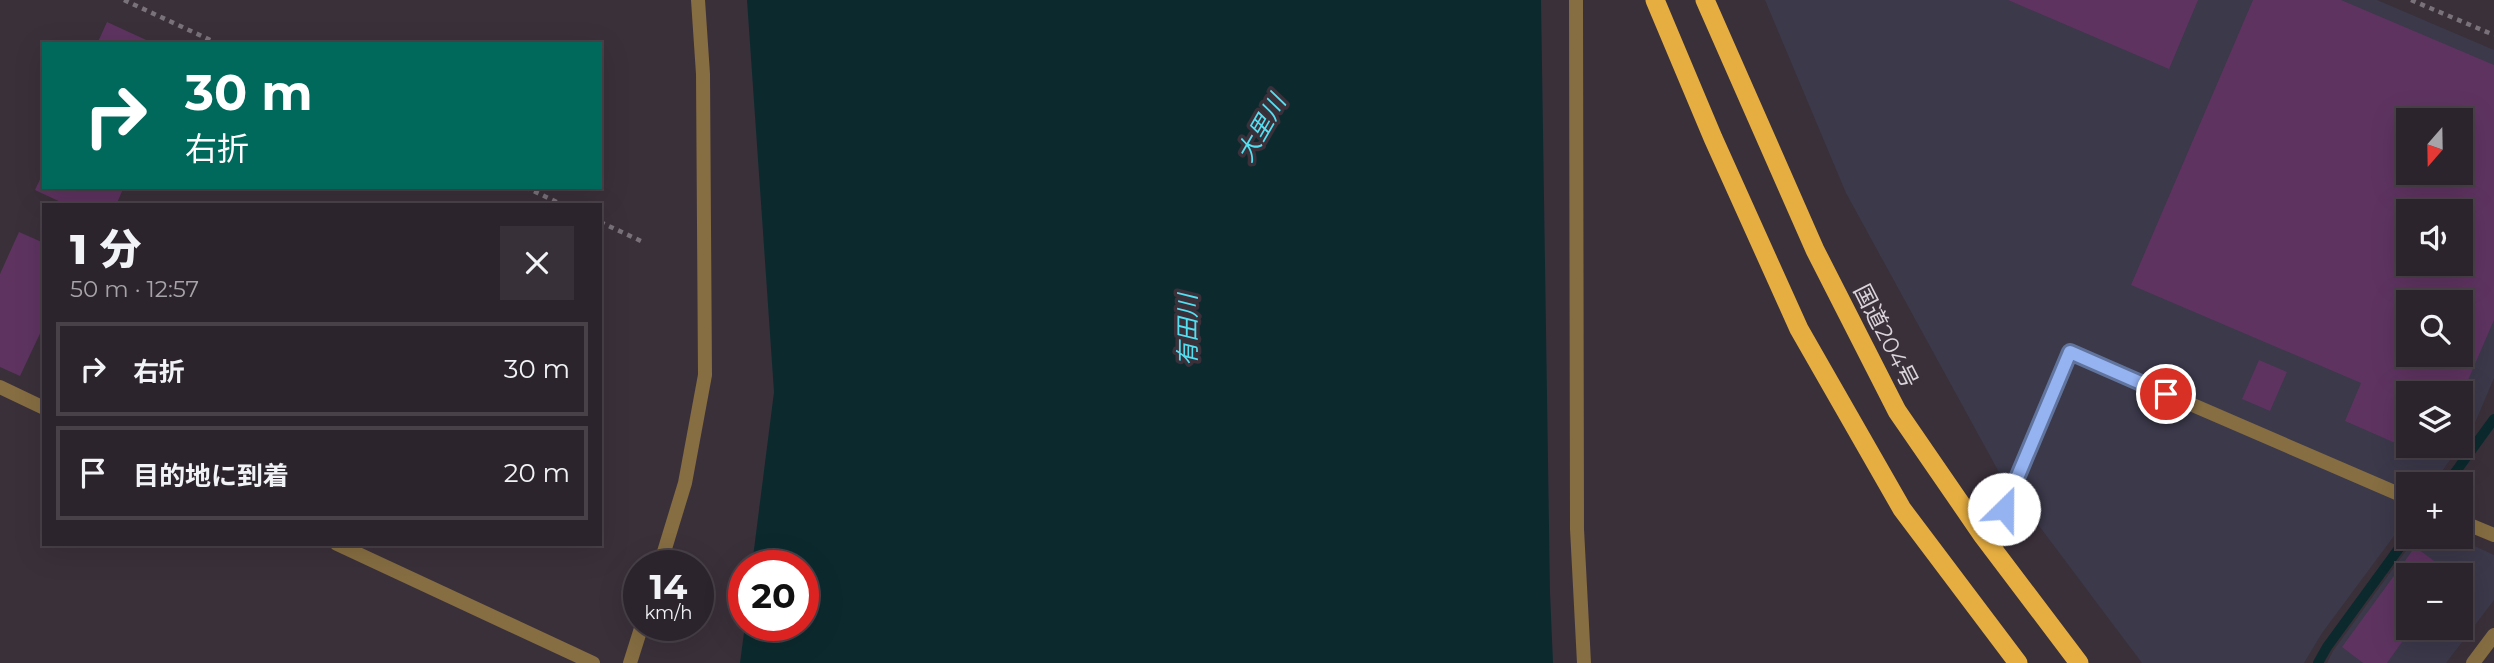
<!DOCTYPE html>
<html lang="ja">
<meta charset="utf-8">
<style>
:root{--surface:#2c242c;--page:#383038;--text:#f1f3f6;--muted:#a6a4a9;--line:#484148}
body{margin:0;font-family:Montserrat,"Noto Sans JP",sans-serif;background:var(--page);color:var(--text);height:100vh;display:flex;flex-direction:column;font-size:26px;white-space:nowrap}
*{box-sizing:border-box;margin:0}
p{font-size:23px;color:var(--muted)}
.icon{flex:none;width:38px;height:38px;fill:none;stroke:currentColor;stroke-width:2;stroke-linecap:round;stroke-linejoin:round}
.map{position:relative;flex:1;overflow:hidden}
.drawer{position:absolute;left:42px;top:203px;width:560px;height:343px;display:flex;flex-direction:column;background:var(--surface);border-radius:0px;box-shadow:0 7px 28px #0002,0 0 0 2px var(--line)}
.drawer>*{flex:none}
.banner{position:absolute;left:42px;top:42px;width:560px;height:147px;border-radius:0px;box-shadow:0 7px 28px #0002,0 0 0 2px var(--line);background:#00695c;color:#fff;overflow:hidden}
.needle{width:46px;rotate:200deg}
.fabs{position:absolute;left:2396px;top:108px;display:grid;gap:14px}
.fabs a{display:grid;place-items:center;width:77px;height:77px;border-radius:0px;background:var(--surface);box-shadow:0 7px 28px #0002,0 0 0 2px var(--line);font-size:35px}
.speed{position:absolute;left:623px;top:550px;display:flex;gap:14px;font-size:35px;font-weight:700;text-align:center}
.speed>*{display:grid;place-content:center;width:91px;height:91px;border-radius:50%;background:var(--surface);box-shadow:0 7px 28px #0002,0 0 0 2px var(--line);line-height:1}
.speed small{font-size:18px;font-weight:400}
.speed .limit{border:10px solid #d22;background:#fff;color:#111}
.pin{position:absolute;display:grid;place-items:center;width:60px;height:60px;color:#fff;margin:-30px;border:4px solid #fff;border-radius:50%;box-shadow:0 2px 7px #0007}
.me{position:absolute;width:77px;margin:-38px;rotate:23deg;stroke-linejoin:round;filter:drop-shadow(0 0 5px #0008)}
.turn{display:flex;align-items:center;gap:24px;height:147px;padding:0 28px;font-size:32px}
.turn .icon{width:91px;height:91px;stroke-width:2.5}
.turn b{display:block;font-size:49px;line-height:60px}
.round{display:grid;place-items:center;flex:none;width:74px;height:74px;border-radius:0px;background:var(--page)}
.overview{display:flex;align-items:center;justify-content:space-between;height:119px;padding:0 28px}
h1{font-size:42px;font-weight:800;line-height:52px}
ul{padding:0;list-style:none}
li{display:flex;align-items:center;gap:21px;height:94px;margin:0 14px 10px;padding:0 14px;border:4px solid var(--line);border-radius:0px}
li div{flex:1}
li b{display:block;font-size:26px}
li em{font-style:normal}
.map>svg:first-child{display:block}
</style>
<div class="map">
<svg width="2494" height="663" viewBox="0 0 2494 663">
<rect width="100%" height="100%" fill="#3a303a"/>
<path fill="#3b394a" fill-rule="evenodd" d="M1765 0H2377L2494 50V378L2471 432 2460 446V394H2408V446H2460L2432 485H2408V517L2322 633 2304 663H2142L2000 474 1846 193ZM2408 121H2460V173H2408ZM2408 212H2460V264H2408ZM2408 303H2460V355H2408Z
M2416 537H2455L2494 555V600L2446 663H2327L2333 651ZM2408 576H2460V628H2408Z"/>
<path fill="#0c2a2e" d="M747 0H1541L1550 592 1553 663H740L745 625H803V565H752L774 392Z"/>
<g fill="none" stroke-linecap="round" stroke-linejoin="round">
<path stroke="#0c2a2e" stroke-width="10" d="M2446 485 2494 419
M2318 663 2327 647 2408 536"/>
</g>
<path fill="#5e3360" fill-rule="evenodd" d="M2008 0H2198L2169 69Z
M2253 0H2341L2494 65V320L2462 394H2408V446H2440L2434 460 2345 421 2361 383 2131 285ZM2408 121H2460V173H2408ZM2408 212H2460V264H2408ZM2408 303H2460V355H2408Z
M107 22 155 44H97Z
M44 171V187H124L116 205H67L35 190Z
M19 232 44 243V325L20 376 0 367V274Z
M2259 360 2287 372 2270 411 2242 399Z
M2415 547 2452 574 2450 576H2408V628H2412L2387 663H2363L2342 647Z"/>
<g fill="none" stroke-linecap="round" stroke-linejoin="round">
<path stroke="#7a727a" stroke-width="4.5" stroke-dasharray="5 5" stroke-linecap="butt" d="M124 0 219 44
M2411 0 2494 35
M525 187 563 205
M600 222 641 241"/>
<path stroke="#866d42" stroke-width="14" d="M2460 521 2494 535
M1983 536 2004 509 2070 352 2408 498"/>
<path stroke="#866d42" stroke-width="14" d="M1576 0 1577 529 1584 663
M0 387 44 408
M337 544 593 663
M660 565 685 483 705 375 703 74 698 0
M630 663 642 625"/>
<path stroke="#866d42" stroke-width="14" d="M2473 663 2494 635"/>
<path stroke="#e6ae40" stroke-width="19" d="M1655 0 1713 138 1799 329 1902 509 2018 663
M1705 0 1815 250 1897 411 1983 536 2079 663"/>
</g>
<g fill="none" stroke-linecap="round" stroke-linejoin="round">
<g stroke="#61749d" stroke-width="18">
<path id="route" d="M2004 509 2070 352 2166 394"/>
</g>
<use href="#route" stroke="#95b2f1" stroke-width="12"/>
</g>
<g text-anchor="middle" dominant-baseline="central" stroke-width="7" stroke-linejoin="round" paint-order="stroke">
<g font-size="23" fill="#dad4da" stroke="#3a303a">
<text transform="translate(1886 336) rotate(63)">国道204号</text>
</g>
<g font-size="24" font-style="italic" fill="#54dff1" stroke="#3a303a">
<text transform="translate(1261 128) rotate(-60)">大里川</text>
<text transform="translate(1187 330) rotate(-90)">有田川</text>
</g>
</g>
</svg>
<div class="fabs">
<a><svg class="needle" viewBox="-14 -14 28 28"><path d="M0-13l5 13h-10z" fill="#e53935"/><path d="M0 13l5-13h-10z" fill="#a6a4a9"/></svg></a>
<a><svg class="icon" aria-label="sound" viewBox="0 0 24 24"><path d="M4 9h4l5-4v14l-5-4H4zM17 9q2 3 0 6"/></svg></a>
<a><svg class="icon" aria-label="search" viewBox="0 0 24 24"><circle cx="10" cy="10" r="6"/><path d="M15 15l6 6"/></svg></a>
<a><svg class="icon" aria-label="layers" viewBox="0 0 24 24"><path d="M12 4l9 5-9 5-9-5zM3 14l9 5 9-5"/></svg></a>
<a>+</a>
<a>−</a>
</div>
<div class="speed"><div>14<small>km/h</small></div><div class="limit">20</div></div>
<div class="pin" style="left:2166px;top:394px;background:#d93025"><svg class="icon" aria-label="arrive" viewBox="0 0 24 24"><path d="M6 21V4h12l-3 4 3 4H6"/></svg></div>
<svg class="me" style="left:2004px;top:509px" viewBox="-20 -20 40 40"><circle r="19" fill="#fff"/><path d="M0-13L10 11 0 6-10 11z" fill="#95b2f1"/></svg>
<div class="banner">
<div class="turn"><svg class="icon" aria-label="right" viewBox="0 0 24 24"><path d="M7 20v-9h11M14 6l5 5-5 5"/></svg><div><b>30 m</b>右折</div></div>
</div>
<section class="drawer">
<div class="overview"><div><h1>1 分</h1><p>50 m · 12:57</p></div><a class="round"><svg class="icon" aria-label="close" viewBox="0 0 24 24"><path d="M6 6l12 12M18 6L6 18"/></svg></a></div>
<ul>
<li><svg class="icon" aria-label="right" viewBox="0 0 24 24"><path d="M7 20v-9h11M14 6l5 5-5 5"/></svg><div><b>右折</b></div><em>30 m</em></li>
<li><svg class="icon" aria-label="arrive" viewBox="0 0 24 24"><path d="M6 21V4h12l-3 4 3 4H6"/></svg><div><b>目的地に到着</b></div><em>20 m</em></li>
</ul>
</section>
</div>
